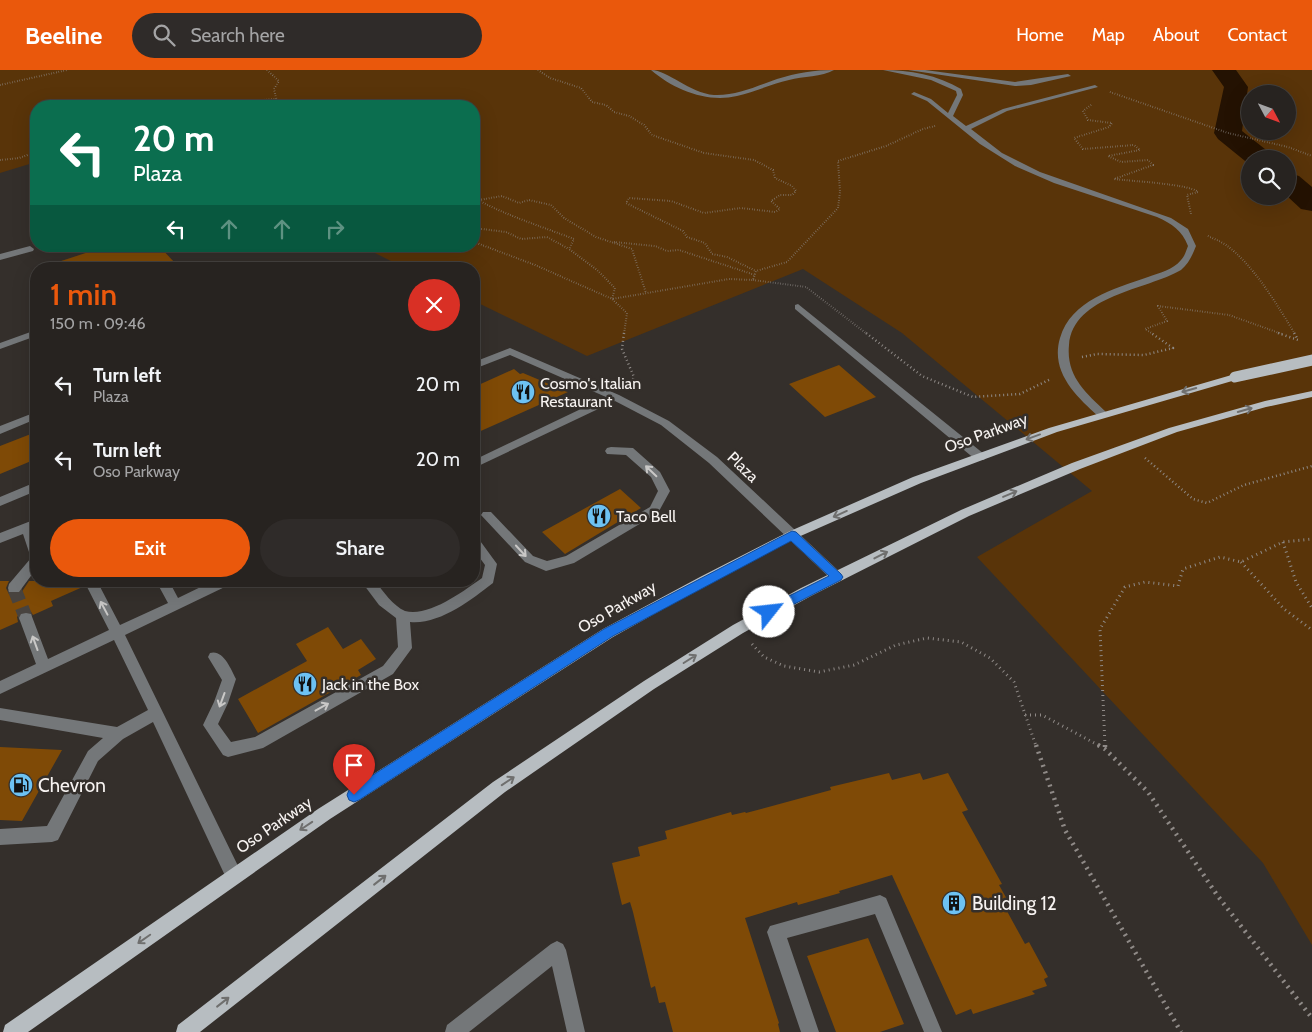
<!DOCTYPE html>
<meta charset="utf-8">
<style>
:root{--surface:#272320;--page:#2f2b29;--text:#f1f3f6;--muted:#a4a4a5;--line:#43403e;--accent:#ea580c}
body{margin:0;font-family:Cabin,sans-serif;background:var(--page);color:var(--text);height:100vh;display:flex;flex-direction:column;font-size:19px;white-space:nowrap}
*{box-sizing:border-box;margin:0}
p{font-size:16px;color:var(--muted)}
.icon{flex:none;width:28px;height:28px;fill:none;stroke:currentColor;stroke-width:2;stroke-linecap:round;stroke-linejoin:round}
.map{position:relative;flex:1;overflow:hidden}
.panel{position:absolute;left:30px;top:192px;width:450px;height:325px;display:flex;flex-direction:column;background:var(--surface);border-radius:20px;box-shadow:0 5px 20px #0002,0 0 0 1px var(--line)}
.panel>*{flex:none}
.banner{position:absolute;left:30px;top:30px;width:450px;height:152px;border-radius:20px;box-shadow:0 5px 20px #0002,0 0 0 1px var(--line);background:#0b6e4f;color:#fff;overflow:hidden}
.needle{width:32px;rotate:131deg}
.buttons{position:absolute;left:1241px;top:15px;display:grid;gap:10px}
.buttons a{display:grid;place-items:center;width:55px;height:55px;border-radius:50%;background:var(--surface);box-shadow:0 5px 20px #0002,0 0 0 1px var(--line);font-size:25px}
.pin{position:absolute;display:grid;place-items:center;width:42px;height:42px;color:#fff;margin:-51px -21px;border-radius:50% 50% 50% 0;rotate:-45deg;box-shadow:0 0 5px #0007}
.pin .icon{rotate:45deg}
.me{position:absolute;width:55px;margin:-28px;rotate:61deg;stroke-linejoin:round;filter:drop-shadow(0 0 4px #0008)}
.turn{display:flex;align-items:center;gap:18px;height:105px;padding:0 20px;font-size:22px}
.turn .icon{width:65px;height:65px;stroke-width:2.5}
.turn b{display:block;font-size:35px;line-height:42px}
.lanes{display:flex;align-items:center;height:48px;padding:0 20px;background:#0003;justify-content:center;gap:25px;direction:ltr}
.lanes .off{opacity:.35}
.round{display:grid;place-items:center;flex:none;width:52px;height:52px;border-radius:26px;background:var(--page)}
.overview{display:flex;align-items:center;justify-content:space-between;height:85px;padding:0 20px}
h1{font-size:30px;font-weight:600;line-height:38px;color:var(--accent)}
.primary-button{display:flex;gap:10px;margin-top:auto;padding:10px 20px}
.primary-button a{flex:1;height:58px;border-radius:30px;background:var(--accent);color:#fff;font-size:20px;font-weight:600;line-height:58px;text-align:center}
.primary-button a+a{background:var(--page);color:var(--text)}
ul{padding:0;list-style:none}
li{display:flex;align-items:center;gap:15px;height:75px;padding:0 20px}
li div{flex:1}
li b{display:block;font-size:19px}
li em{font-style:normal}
header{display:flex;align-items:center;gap:30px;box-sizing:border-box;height:70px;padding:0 25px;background:var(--accent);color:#fff}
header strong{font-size:24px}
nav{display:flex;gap:28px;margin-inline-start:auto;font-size:18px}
.search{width:350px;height:45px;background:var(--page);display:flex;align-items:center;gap:12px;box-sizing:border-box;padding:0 18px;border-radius:28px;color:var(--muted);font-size:19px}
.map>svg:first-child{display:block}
</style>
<header>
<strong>Beeline</strong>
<div class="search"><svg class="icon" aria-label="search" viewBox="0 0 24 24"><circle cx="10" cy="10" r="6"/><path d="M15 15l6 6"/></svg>Search here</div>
<nav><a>Home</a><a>Map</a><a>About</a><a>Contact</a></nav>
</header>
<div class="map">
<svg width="1312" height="962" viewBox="0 0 1312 962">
<rect width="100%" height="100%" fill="#342f2b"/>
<path fill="#593409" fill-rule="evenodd" d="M0 0H1312V875L1263 793 977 487 1092 421 902 263 803 199 587 286 474 231V199H407L361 176H474V36H36V92L0 103ZM1250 24H1288V61H1250ZM1250 89H1288V126H1250Z"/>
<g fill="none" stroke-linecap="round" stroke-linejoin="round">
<path fill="#241202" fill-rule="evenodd" d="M1212 0H1236L1248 17 1242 61 1270 83 1274 89H1250V95L1218 69 1214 63 1224 17Z
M1288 103 1299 106 1312 117V141L1301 139 1287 126Z"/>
</g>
<path fill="#7f4a06" d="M107 176H159L175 193 158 199H52V194Z
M839 295 876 327 825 347 789 314Z
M514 299 520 304 523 303 568 322 474 364V317Z
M36 362V389L0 404V376Z
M620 419 641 438 565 484 542 462Z
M0 511H9L6 518 9 524 21 523 29 511H83L85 516 51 531 53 536 33 545 31 542H21L17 547 18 552 0 560Z
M328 557 343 579 361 569 376 589 358 600 361 605 258 663 238 629 307 591 296 574Z
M0 677 62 680 22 751 0 750Z
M889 703 892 710 920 703 923 710 948 703 968 740 962 742 1002 814 999 815 1008 831 1002 832 1025 874 1029 872 1048 907 1044 909 1047 916 1032 921 1035 924 973 944 971 939 956 945 892 805 839 821 840 823 798 835 797 832 745 848 779 953 778 954 780 962H673L665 932 659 933 655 916 651 918 633 842 630 832 622 835 612 793 640 786 638 777 667 769 665 761 731 742 732 745 745 742 746 743 831 720 830 717Z
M868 868 904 954 880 962H836L807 886Z"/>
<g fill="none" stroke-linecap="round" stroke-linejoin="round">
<path stroke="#48433f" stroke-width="14" stroke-dasharray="14 7" stroke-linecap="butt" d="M14 518 26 548"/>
<path stroke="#8f8a87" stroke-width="2" stroke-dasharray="0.5 2" stroke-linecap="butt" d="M267 0 279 11 274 19 278 36
M538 0 550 8 581 18 592 32 606 35 614 42 629 46 644 55 652 65 704 83 754 90 773 100 775 108 792 116 796 121 792 125H780L771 131 780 139 775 142 741 138 704 143 671 131 629 128 626 133 683 161 687 167 705 173 712 184 727 187 756 201
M0 15 67 0
M1110 22 1228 63 1288 77 1312 86
M1091 35 1083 41 1088 50 1112 53 1109 57 1074 68 1083 79 1134 75 1140 80 1108 86 1121 92 1148 90 1153 95 1114 109C1129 111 1190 114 1198 122L1187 125 1191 144
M149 36 164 35 180 30 213 32 217 36
M240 36 250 31 275 29
M267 36 276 32
M0 90 19 88 36 82
M474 128C505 145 540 156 574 169L569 179 597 200 615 218 612 229 729 209 753 210 756 201 787 192 838 138 840 122 838 91 886 76 923 59 935 56
M479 130 502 126 519 133 529 130 551 135 564 148 596 167 632 179 646 223
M474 158 506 162 521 169 547 167 569 179
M1208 166C1214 169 1220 171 1226 175 1253 194 1278 236 1295 264
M474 172 535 195 612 229 627 243 624 264
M614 172 655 176 667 181 679 180 755 205
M753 210 806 217 867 264
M1153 264 1145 259 1167 251 1158 236 1229 245 1282 264"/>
<path stroke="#8f8a87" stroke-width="2.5" stroke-dasharray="1 3" stroke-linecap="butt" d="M624 263 622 279 634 307 629 317
M866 263 922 306 973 327 1020 324 1051 309
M1278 263 1298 270
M1294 263 1297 268
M1082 287 1097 284 1144 285 1173 278 1151 263
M1145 388 1193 429 1207 433 1244 415 1312 396"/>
<path stroke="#8f8a87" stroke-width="3" stroke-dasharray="1 4" stroke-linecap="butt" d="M1283 472 1296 512 1312 538
M1241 492 1284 539 1312 560
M752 574 764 587 784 596 819 602 854 595 896 575 927 568 961 572 990 588 1014 612 1036 676
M1025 645H1042L1100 676
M1105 676 1100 559 1125 517 1145 512 1178 516 1183 499 1220 487 1241 492 1283 472 1312 469"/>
<path stroke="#8f8a87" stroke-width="4.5" stroke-dasharray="2 5" stroke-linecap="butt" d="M1036 675 1065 760 1181 962
M1098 675 1105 679 1148 722 1217 825 1312 948
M1105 675V679"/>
<path fill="#747779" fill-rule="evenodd" d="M651 0C668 0 689 23 714 25 736 26 757 16 777 9 796 3 815 0 834 0 822 7 803 6 789 10 771 14 755 22 737 26 707 33 674 20 651 0Z
M883 0C909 0 938 5 961 19L963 25 953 46 966 56 1003 39 1095 15 1098 17 1007 41 971 59 1002 83 1040 102 1171 148 1188 159 1196 176C1192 186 1189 193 1181 200 1147 220 1073 225 1069 275 1066 306 1085 322 1106 342L1107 344 1106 346H1098C1076 326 1050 302 1060 268 1071 230 1114 219 1148 207 1159 203 1173 200 1181 190 1185 186 1186 181 1188 176 1182 160 1172 154 1157 147L1054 113 1015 96 980 74 927 31 911 24 914 22 931 29 948 43 957 25 956 21 931 10Z
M908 0H925L1015 12 1068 4 1071 6 1031 15 1015 16Z
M30 176 34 179 33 181 0 190V184Z
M798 234 984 384 986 387 984 390H976L795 239V235Z
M36 260V266L0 279V273Z
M510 278 619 325 669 351 717 387 842 504 843 507 842 510H832L709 393 661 355 615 331 474 398V390L606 327 510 285 474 299V292Z
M36 342V349L0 364V356Z
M611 377 633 378 660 402 670 421 658 443 574 493 546 501 525 492 481 445 483 442H491L533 486 547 491 566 486 650 437 658 421 651 407 626 385 607 384 605 381 607 378Z
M36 412V421L0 436V427Z
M36 449V458L34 459 36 467V499L19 522H9L8 518 9 514 31 488 23 464 0 473V463Z
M474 467 478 468 497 494 493 513C471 530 439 555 410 552L412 578 393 604 263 678 228 687 223 685 203 655 214 632 222 610 208 587 210 583C223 579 231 599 236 609L228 633 218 654 231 672 255 667 383 596 398 577 396 548 379 535 361 511H375C383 521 393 536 405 541 428 548 465 520 482 508L485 495 474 480Z
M85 511H97L120 555 168 533 156 511H169L178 528 213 511H232L231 514 125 565 240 800 242 806 240 812 234 814 228 812 153 652 123 669 98 691 58 770 52 772 0 775V759L47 756 88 681 103 668 0 650V638L117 657 148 640 114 570 0 624V611L36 594 19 548 21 544 26 543 31 544 48 589 109 560 85 513Z
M880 825 886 828 942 962H924L875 844 787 868 819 962H801L767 862 770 856Z
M557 871 563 874 566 880 585 962H567L552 896 469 962H445L447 955 551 874Z"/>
<path fill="#b7bdc1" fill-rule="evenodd" d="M1235 304 1240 307 1239 309 1057 362 921 413 796 468 710 513 613 567 330 749 28 962H3L5 955 318 739 603 559 700 507 788 462 913 407 1049 358Z
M1312 321V327L1266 337 1177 362 1080 399 969 446 811 526 743 563 654 619 505 722 200 962H176L178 955 493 712 644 611 733 555 801 518 961 440 1072 393 1169 358 1265 331Z"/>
<path stroke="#b7bdc1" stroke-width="11" d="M1235 307 1312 290"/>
</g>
<defs><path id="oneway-shaft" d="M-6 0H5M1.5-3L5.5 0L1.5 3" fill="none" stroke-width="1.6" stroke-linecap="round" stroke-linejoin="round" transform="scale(1.25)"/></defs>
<g stroke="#6f6f6e">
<use href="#oneway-shaft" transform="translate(1189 320) rotate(164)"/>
<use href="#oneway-shaft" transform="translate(1245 340) rotate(-16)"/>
<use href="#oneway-shaft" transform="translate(1033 367) rotate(160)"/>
<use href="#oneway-shaft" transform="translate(1010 424) rotate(-23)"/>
<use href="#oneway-shaft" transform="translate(840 444) rotate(156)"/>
<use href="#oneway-shaft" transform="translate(881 485) rotate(-27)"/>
<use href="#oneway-shaft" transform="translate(690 589) rotate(-32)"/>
<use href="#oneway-shaft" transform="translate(508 711) rotate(-34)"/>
<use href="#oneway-shaft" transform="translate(306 756) rotate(146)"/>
<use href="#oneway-shaft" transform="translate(380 810) rotate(-38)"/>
<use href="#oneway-shaft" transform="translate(144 869) rotate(145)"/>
<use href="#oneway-shaft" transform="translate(223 932) rotate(-38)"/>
</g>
<g stroke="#c9c8c7">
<use href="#oneway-shaft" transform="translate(651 401) rotate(-136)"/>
<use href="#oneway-shaft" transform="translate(521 481) rotate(47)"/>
<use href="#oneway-shaft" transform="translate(104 538) rotate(-118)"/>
<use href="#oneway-shaft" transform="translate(35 573) rotate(-110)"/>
<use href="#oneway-shaft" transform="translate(222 630) rotate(110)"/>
<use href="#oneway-shaft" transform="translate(322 637) rotate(-29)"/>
</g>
<path fill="#1a73e8" stroke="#114b97" d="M792 461 796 462 841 504 843 507 841 510 773 545H765L763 542 765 538 829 506 791 471 613 566 359 730 354 732 349 730 347 725 349 720 604 559Z"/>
<defs>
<g id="restaurant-disc" transform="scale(1.25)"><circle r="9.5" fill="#6dc2f3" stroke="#342f2b"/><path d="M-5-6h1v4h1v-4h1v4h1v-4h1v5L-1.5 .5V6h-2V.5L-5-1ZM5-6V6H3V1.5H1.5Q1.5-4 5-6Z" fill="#111"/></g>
<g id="fuel-disc" transform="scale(1.25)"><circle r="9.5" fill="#6dc2f3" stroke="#342f2b"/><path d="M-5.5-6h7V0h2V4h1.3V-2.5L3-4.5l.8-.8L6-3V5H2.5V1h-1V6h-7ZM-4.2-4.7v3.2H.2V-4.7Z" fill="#111"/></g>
<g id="building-disc" transform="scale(1.25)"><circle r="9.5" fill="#6dc2f3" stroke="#342f2b"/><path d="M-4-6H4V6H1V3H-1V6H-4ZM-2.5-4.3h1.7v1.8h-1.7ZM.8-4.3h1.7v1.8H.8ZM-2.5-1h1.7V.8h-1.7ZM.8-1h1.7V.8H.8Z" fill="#111"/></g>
</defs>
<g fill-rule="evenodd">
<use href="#restaurant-disc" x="523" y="322"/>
<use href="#restaurant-disc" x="599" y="446"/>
<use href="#restaurant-disc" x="305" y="614"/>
<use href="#fuel-disc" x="21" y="715"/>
<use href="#building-disc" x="954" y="833"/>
</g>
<g text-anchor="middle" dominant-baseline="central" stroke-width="5" stroke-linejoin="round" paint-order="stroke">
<g font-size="16" fill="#f7f3f1" stroke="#342f2b" text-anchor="start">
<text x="540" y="313">Cosmo's Italian<tspan x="540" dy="18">Restaurant</tspan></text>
<text x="616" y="446">Taco Bell</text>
<text x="322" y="614">Jack in the Box</text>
</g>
<g font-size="16" fill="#f7f3f1" stroke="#342f2b">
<text transform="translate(986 363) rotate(-20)">Oso Parkway</text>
<text transform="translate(743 397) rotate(44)">Plaza</text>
<text transform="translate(617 537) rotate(-30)">Oso Parkway</text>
<text transform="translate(274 755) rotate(-34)">Oso Parkway</text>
</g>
<g font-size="19" fill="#f7f3f1" stroke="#342f2b" text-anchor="start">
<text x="38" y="715">Chevron</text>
<text x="972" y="833">Building 12</text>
</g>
</g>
</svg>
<div class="buttons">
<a><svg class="needle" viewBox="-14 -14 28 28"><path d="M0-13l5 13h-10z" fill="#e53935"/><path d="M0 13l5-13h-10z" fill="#a4a4a5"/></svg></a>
<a><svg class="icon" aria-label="search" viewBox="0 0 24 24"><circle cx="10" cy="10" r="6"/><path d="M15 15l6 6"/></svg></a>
</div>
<div class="pin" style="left:354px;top:725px;background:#d93025"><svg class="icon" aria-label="arrive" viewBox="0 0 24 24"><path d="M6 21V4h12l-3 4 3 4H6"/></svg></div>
<svg class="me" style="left:769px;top:542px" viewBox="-20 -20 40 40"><circle r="19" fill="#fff"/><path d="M0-13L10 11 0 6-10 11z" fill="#1a73e8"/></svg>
<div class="banner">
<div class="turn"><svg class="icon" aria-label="left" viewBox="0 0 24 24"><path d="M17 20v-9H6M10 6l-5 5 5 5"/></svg><div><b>20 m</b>Plaza</div></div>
<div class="lanes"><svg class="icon" aria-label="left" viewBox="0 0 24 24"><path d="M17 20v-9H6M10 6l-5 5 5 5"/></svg><svg class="icon off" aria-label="ahead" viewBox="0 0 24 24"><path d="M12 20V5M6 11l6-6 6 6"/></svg><svg class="icon off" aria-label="ahead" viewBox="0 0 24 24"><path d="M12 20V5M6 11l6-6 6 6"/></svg><svg class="icon off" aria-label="right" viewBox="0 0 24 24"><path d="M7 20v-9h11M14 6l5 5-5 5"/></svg></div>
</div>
<section class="panel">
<div class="overview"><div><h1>1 min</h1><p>150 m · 09:46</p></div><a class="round" style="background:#d93025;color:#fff"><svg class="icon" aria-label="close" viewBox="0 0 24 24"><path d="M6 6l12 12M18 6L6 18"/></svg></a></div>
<ul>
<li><svg class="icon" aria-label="left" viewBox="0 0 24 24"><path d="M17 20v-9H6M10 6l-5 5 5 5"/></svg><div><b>Turn left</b><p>Plaza</p></div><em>20 m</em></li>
<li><svg class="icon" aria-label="left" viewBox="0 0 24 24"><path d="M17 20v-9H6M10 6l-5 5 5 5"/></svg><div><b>Turn left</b><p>Oso Parkway</p></div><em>20 m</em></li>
</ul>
<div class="primary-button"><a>Exit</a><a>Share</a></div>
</section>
</div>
